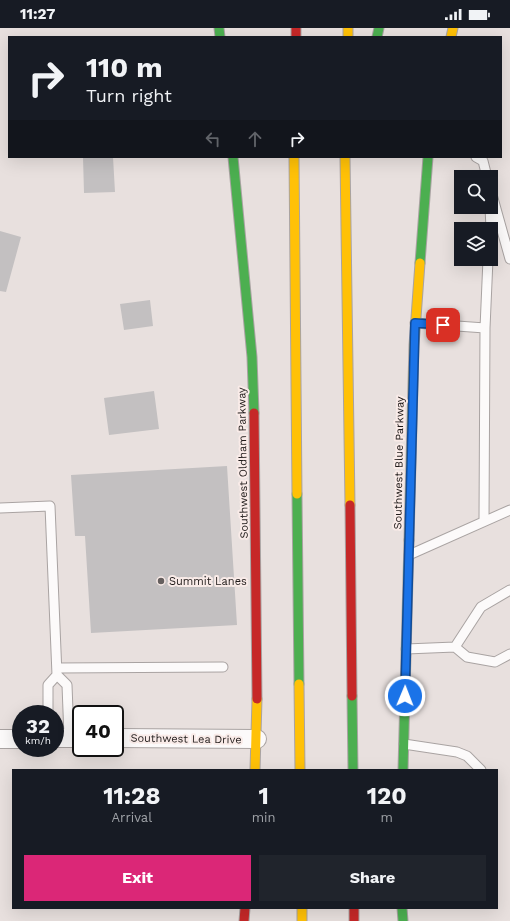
<!DOCTYPE html>
<style>
:root{--surface:#171b24;--page:#20242c;--text:#f1f3f6;--muted:#9ea1a6;--accent:#db2777}
body{margin:0;font-family:"Work Sans",sans-serif;background:var(--page);color:var(--text);height:100vh;display:flex;flex-direction:column;font-size:15px;white-space:nowrap}
*{box-sizing:border-box;margin:0}
p{font-size:13px;color:var(--muted)}
.icon{flex:none;width:22px;height:22px;fill:none;stroke:currentColor;stroke-width:2;stroke-linecap:round;stroke-linejoin:round}
.map{position:relative;flex:1;overflow:hidden}
.details{position:absolute;left:12px;top:741px;width:486px;height:140px;display:flex;flex-direction:column;background:var(--surface);border-radius:0px;box-shadow:0 4px 16px #0002}
.details>*{flex:none}
.top-card{position:absolute;left:8px;top:8px;width:494px;height:122px;border-radius:0px;box-shadow:0 4px 16px #0002;background:#171b24;color:var(--text);overflow:hidden}
.tools{position:absolute;left:454px;top:142px;display:grid;gap:8px}
.tools a{display:grid;place-items:center;width:44px;height:44px;border-radius:0px;background:var(--surface);box-shadow:0 4px 16px #0002;font-size:20px}
.speed{position:absolute;left:12px;top:677px;display:flex;gap:8px;font-size:20px;font-weight:700;text-align:center}
.speed>*{display:grid;place-content:center;width:52px;height:52px;border-radius:50%;background:var(--surface);box-shadow:0 4px 16px #0002;line-height:1}
.speed small{font-size:10px;font-weight:400}
.speed .limit{border:2px solid #111;border-radius:6px;background:#fff;color:#111}
.pin{position:absolute;display:grid;place-items:center;width:34px;height:34px;color:#fff;margin:-17px;border-radius:8px;box-shadow:0 2px 6px #0006}
.me{position:absolute;width:44px;margin:-22px;rotate:1deg;stroke-linejoin:round;filter:drop-shadow(0 0 3px #0008)}
.turn{display:flex;align-items:center;gap:14px;height:84px;padding:0 12px;font-size:18px}
.turn .icon{width:52px;height:52px;stroke-width:2.5}
.turn b{display:block;font-size:28px;line-height:34px}
.lanes{display:flex;align-items:center;height:38px;padding:0 12px;background:#0003;justify-content:center;gap:20px;direction:ltr}
.lanes .off{opacity:.35}
.eta{display:flex;justify-content:space-evenly;align-items:center;height:68px;text-align:center}
.eta b{font-size:24px;font-weight:700;line-height:28px}
.cta{display:flex;gap:8px;margin-top:auto;padding:8px 12px}
.cta a{flex:1;height:46px;border-radius:0px;background:var(--accent);color:#fff;font-size:16px;font-weight:700;line-height:46px;text-align:center}
.cta a+a{background:var(--page);color:var(--text)}
.status{display:flex;justify-content:space-between;align-items:center;height:28px;padding:0 20px;background:var(--surface);direction:ltr}
.status svg{height:11px;fill:currentColor}
.map>svg:first-child{display:block}
</style>
<div class="status"><b>11:27</b><svg viewBox="0 0 49 12"><path d="M0 12V9h3v3zM5 12V6h3v6zM10 12V3h3v9zM15 12V0h3v12zM26 1h20v11H26zM47 4h2v5h-2z"/></svg></div>
<div class="map">
<svg width="510" height="893" viewBox="0 0 510 893">
<rect width="100%" height="100%" fill="#e8e0de"/>
<path fill="#c3c0c1" d="M83 129H113L115 164 84 165Z
M0 203 21 209 6 264 0 263Z
M150 272 153 298 124 302 120 276Z
M154 363 159 401 109 407 104 370Z
M227 438 237 597 91 605 85 508H75L71 447Z"/>
<g fill="none" stroke-linecap="round" stroke-linejoin="round">
<g stroke="#a9a3a2" stroke-width="11">
<path id="lane" d="M476 129 483 133 487 149
M491 163 510 231
M490 179 491 201
M415 295 485 300
M0 480 50 478 57 647 67 657 69 709
M484 493 485 300 488 231
M409 527 510 482
M455 619 481 579 510 562
M406 621 455 619 467 629 495 634 510 626
M57 640 223 639
M48 686V657L57 647
M404 716 457 724 467 728 481 742"/>
</g>
<g stroke="#a9a3a2" stroke-width="20">
<path id="street" d="M55 710H81
M115 710 257 711
M0 711H21"/>
</g>
<g stroke="#a9a3a2" stroke-width="11">
<path id="fast" d="M219 0 220 9
M377 9 379 0
M233 129 252 329 254 385
M420 235 428 129
M297 466 299 656
M352 668 353 742
M403 742 409 512
M402 880 403 893"/>
</g>
<g stroke="#a9a3a2" stroke-width="11">
<path id="slow" d="M348 0V9
M451 9 453 0
M294 129 297 466
M345 129 350 477
M409 512 414 317 420 235
M299 656 300 742
M255 742 257 671
M302 880V893"/>
</g>
<g stroke="#a9a3a2" stroke-width="11">
<path id="jam" d="M296 0V9
M254 385 257 671
M350 477 352 668
M354 880V893
M244 893 245 880"/>
</g>
<use href="#lane" stroke="#fcfafa" stroke-width="9"/>
<use href="#street" stroke="#fcfafa" stroke-width="18"/>
<use href="#fast" stroke="#4caf50" stroke-width="9"/>
<use href="#slow" stroke="#ffc107" stroke-width="9"/>
<use href="#jam" stroke="#c62828" stroke-width="9"/>
</g>
<g fill="none" stroke-linecap="round" stroke-linejoin="round">
<g stroke="#114b97" stroke-width="10">
<path id="route" d="M405 668 415 295 443 297"/>
</g>
<use href="#route" stroke="#1a73e8" stroke-width="7"/>
</g>
<circle fill="#655f5e" stroke="#f9ebe8" stroke-width="1.5" cx="161" cy="553" r="4"/>
<g text-anchor="middle" dominant-baseline="central" stroke-width="4" stroke-linejoin="round" paint-order="stroke">
<g font-size="11" fill="#1f1a19" stroke="#f9ebe8">
<text transform="translate(243 435) rotate(-91)">Southwest Oldham Parkway</text>
<text transform="translate(399 435) rotate(-89)">Southwest Blue Parkway</text>
<text transform="translate(186 711) rotate(1)">Southwest Lea Drive</text>
</g>
<g font-size="11" fill="#1f1a19" stroke="#f9ebe8" text-anchor="start">
<text x="169" y="553">Summit Lanes</text>
</g>
</g>
</svg>
<div class="tools">
<a><svg class="icon" aria-label="search" viewBox="0 0 24 24"><circle cx="10" cy="10" r="6"/><path d="M15 15l6 6"/></svg></a>
<a><svg class="icon" aria-label="layers" viewBox="0 0 24 24"><path d="M12 4l9 5-9 5-9-5zM3 14l9 5 9-5"/></svg></a>
</div>
<div class="speed"><div>32<small>km/h</small></div><div class="limit">40</div></div>
<div class="pin" style="left:443px;top:297px;background:#d93025"><svg class="icon" aria-label="arrive" viewBox="0 0 24 24"><path d="M6 21V4h12l-3 4 3 4H6"/></svg></div>
<svg class="me" style="left:405px;top:668px" viewBox="-20 -20 40 40"><circle r="17" fill="#1a73e8" stroke="#fff" stroke-width="3"/><path d="M0-11L8 9 0 5-8 9z" fill="#fff"/></svg>
<div class="top-card">
<div class="turn"><svg class="icon" aria-label="right" viewBox="0 0 24 24"><path d="M7 20v-9h11M14 6l5 5-5 5"/></svg><div><b>110 m</b>Turn right</div></div>
<div class="lanes"><svg class="icon off" aria-label="left" viewBox="0 0 24 24"><path d="M17 20v-9H6M10 6l-5 5 5 5"/></svg><svg class="icon off" aria-label="ahead" viewBox="0 0 24 24"><path d="M12 20V5M6 11l6-6 6 6"/></svg><svg class="icon" aria-label="right" viewBox="0 0 24 24"><path d="M7 20v-9h11M14 6l5 5-5 5"/></svg></div>
</div>
<section class="details">
<div class="eta">
<div><b>11:28</b><p>Arrival</p></div>
<div><b>1</b><p>min</p></div>
<div><b>120</b><p>m</p></div>
</div>
<div class="cta"><a>Exit</a><a>Share</a></div>
</section>
</div>
